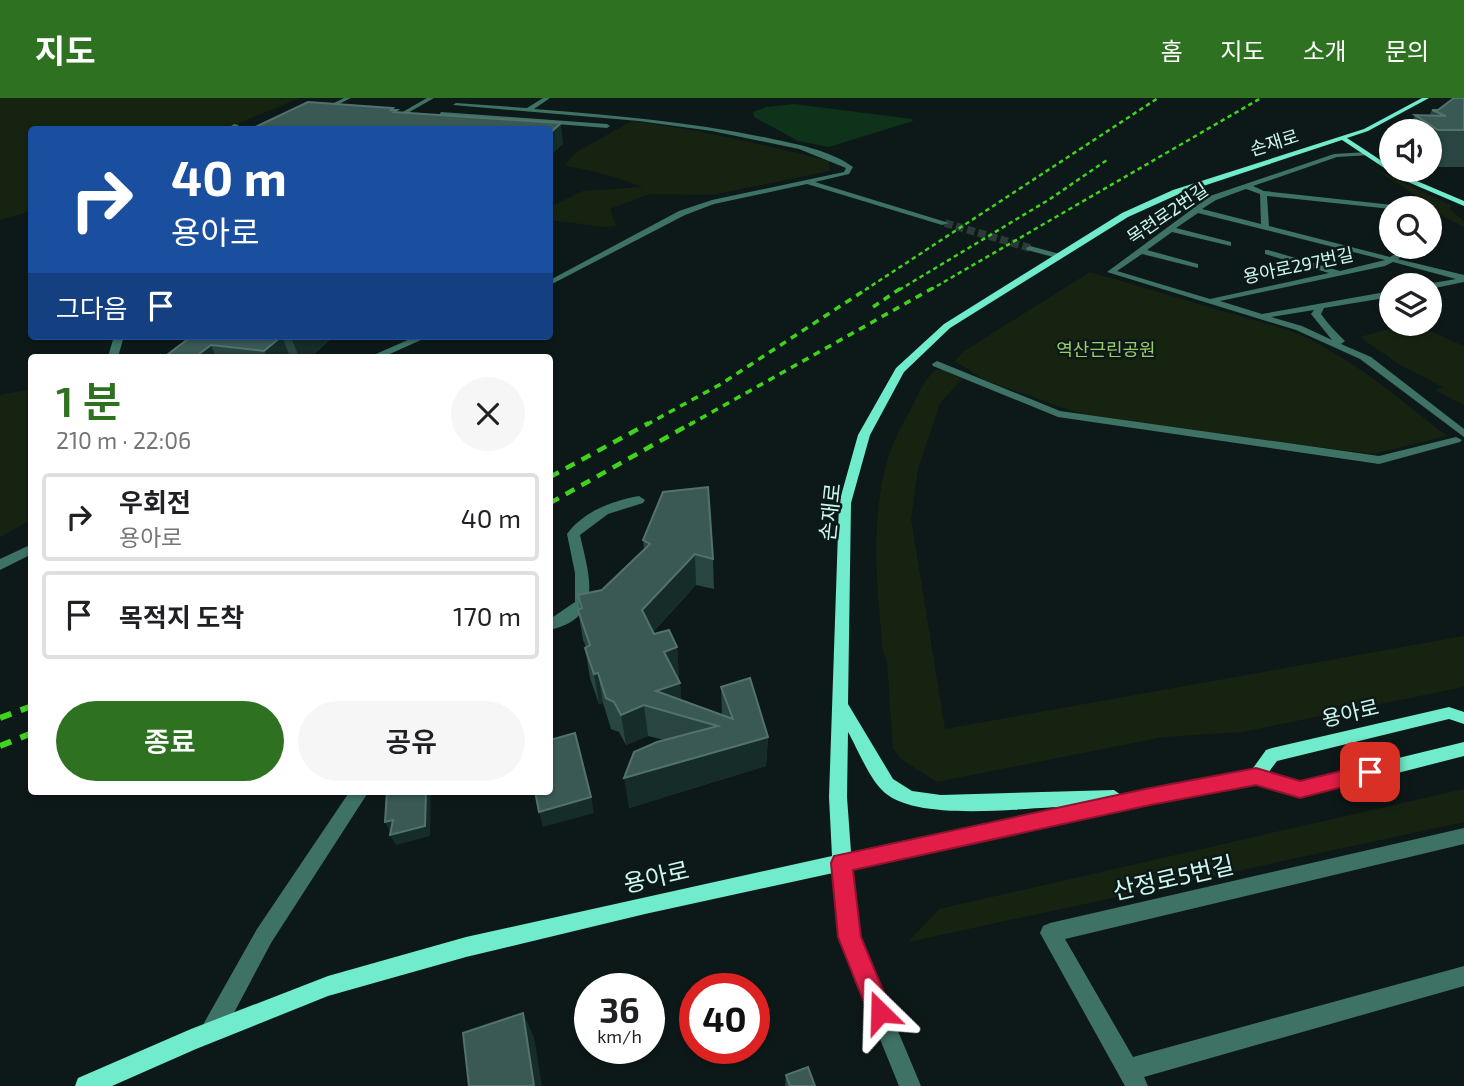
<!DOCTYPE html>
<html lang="ko">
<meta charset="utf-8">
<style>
:root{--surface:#fff;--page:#f6f6f6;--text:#202124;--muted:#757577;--line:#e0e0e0;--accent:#2e7121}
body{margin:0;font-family:"Exo 2","Noto Sans KR",sans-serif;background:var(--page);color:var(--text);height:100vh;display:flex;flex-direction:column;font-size:26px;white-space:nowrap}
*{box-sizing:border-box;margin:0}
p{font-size:23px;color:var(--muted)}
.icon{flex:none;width:38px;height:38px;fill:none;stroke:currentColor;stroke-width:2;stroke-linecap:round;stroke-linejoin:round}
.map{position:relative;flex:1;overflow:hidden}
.sheet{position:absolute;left:28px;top:256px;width:525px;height:441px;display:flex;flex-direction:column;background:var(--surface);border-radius:7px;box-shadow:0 2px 5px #0004}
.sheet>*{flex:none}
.banner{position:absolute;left:28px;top:28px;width:525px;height:214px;border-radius:7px;box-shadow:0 2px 5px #0004;background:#1a4fa0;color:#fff;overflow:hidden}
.controls{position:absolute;left:1379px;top:21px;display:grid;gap:14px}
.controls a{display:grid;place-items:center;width:63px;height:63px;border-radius:50%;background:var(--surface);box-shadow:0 2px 5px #0004;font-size:35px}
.speed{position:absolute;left:574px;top:875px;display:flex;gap:14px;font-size:35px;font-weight:700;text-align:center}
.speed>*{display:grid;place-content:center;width:91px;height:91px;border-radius:50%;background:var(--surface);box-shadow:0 2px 5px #0004;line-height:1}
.speed small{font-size:18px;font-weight:400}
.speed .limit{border:10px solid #d22;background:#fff;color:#111}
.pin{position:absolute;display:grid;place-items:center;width:60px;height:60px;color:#fff;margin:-30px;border-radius:14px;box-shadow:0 4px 10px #0006}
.me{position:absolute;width:77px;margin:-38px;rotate:338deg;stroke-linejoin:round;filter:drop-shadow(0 0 5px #0008)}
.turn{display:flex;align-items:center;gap:24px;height:147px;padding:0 28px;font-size:32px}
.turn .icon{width:91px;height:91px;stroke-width:2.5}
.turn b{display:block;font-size:49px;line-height:60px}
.then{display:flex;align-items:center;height:66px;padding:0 28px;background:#0003;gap:14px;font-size:26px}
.round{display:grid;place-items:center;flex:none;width:74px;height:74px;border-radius:37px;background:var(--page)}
.head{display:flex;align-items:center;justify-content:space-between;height:119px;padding:0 28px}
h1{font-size:42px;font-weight:600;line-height:52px;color:var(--accent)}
.cta{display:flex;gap:14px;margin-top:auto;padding:14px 28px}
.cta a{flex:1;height:80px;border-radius:42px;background:var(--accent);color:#fff;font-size:28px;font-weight:600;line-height:80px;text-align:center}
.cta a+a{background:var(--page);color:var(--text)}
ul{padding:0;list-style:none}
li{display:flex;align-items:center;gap:21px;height:88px;margin:0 14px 10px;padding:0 14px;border:4px solid var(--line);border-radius:7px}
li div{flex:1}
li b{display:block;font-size:26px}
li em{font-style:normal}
header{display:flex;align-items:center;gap:42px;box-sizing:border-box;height:98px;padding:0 35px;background:var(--accent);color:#fff}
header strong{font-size:33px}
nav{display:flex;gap:38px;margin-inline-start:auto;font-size:24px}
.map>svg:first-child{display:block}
</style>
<header>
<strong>지도</strong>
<nav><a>홈</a><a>지도</a><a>소개</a><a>문의</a></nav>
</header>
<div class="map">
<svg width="1464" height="988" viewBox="0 0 1464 988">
<rect width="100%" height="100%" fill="#0d1918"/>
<path fill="#172311" d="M0 0H300L224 31 32 32 31 113 0 122Z
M632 23C700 32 763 46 829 63L830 73 711 97 649 96 610 111 616 128 605 129 550 122V109L583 93 643 89 608 77 565 67 575 55Z
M1373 70 1452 108 1449 111 1464 123V129L1422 107 1417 98Z
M1090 174 1291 233C1350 258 1397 299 1447 338L1373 356 1139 326 1078 315 985 282 955 263 963 254Z
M1408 226H1414L1464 248V307L1435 292 1443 289 1400 267 1360 239Z
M936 272H943L962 281 940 305 918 370 911 421 945 631 1464 538V589L1242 634 1163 639 937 684 901 661 893 650 887 562 883 555C877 488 868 411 893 346 897 335 904 324 910 313 917 299 924 281 936 272Z
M31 291V422L0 439V297Z
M1464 691V724L908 844 939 811Z"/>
<path fill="#0e321a" d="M794 6 912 21 913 23 829 49 798 43 754 19 753 14 767 9Z"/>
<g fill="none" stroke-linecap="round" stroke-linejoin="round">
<path stroke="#2a3a38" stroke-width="8" stroke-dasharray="8 3.5" stroke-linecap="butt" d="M945 125 1030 150"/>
<path fill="#3e7265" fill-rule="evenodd" d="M937 263 1060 313 1379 358 1456 339 1462 342 1460 344 1379 366 1058 319 933 268 932 266Z"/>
<path fill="#3e7265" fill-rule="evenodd" d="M344 0H351L319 16 314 15Z
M427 0H434L392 24 387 23Z
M543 0H550L534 11C612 17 690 24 768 40 796 46 830 52 853 69L849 76 815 84 949 125 942 127 807 86 714 106 685 117 550 187V182L679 113 712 102 844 74 846 70 799 51 712 33 639 23 453 7 456 5 527 10Z
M441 14 607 26 610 28 607 30 439 17Z
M234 26 239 27 233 32H225Z
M1368 54 1370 57 1337 59 1253 88 1264 93 1402 108 1406 110 1391 111 1267 98 1269 128 1390 159 1406 149H1415L1398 161 1464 177V184L1430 191V187L1427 186 1456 181 1393 164 1385 168 1220 203 1262 216 1391 193V199L1324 210 1321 216C1328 226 1336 234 1345 243L1341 246 1371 259 1464 331V339L1360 261 1296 232 1107 174 1210 98 1334 56ZM1246 91 1260 96 1261 126 1202 111 1216 102ZM1198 115 1385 162 1340 173 1268 152H1265V156L1329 175 1210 201 1117 173 1142 156 1198 170V166L1147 152 1172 134 1231 148V144L1176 130ZM1314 212 1311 216 1332 242 1302 228 1271 219Z
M1430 132 1434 134 1433 137H1430Z
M1030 148 1060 156 1061 158 1057 160 1027 152 1026 150Z
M114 238H124L118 259H108Z
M417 238H430L383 259H369Z
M639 398 645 402 643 405 608 416 580 437C589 478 605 519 550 532V521L575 504V475L567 436C584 413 612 403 639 398Z
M32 446V456L0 472V461Z
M350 693H369L271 845 220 941 212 944 204 941 201 933 204 925 257 831Z
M1464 730V746L1065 841 1133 959 1464 868V888L1144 979 1148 988H1125L1040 835 1043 828 1050 825Z"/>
<path fill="#3e7265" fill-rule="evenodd" d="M842 756 849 759 851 765 859 840 921 988H899L839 840 833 765 835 759Z"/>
<path fill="#70ebcb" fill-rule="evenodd" d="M1422 0H1429L1368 33 1347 40 1391 69V72L1464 103V108L1401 81 1342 42 1179 96 1128 119 950 230 904 274 870 337 851 405 848 606 893 681 912 693 941 697 1114 692 1121 697 1251 673 1266 652 1272 650 1449 609 1464 614V626L1449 621 1277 663 1268 675 1300 684 1464 644V658L1300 700 1256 686 1150 706 645 816 466 859 328 898 196 951 112 988H75L78 980 191 931 328 878 466 839 832 758 829 699 839 405 858 337 896 270 944 226 1122 115 1173 92 1364 31ZM848 634C857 650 869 679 881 691 911 725 1018 710 1061 709L851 754 847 699Z"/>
<path stroke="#40d31d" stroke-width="2.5" stroke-dasharray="4.5 3.5" stroke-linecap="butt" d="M865 192 1158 0
M899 192 1050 101 1107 62
M930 192 1261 0"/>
<path stroke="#40d31d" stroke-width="3.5" stroke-dasharray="7 6" stroke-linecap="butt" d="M873 209 901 190
M646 327 721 286 868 190
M689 327 933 190"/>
<path stroke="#40d31d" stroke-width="4.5" stroke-dasharray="10 8" stroke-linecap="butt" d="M550 379 649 325
M550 405 692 325"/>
<path stroke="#40d31d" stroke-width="6" stroke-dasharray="12 10" stroke-linecap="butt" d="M0 620 32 608
M0 648 32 635"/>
</g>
<path fill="#284542" d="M1464 0V69H1430V33H1407L1415 17 1429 18 1432 12H1438Z
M192 238H334L311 259H168L167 257Z
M643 442 713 461 714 491 696 487 653 534 654 536 677 549 679 580 677 581 680 585 681 602 722 617 721 589 768 639 766 668 629 710 664 642 648 638 626 647 619 634 611 631 603 605 599 606 590 580 585 550 586 549 583 542 578 512 580 511 578 497 602 492 644 452Z
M786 977 815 988H785Z"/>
<path fill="#162c29" d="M561 25 563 46 550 58V35Z
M282 238 290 259H267L264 253Z
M292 238H334L311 259H299L291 239Z
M211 247 216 259H195Z
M695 456 696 487 645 542 642 512Z
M677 549 679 580 666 585 664 554Z
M598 575 603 605 599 606 594 576Z
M680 585 682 616 656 593Z
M644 607 648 638 626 647 621 617Z
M768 639 766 668 629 710 624 680Z
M426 693H431L430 738 396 747 390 737Z
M591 699 594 715 543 729 539 714Z
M393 722 390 734 385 724Z
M523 915 534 939 542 988H534Z"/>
<path fill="#3a5955" stroke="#51726d" stroke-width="2" d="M1454 0H1464V32H1438L1415 17 1446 18 1432 12H1438Z
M308 4 393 10 391 12H397L394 14 561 25 550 35V32H249Z
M192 238H282L264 253 211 247 195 259 167 257Z
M708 389 713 461 695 456 642 512 654 536 669 532 677 549 664 554 680 585 656 593 733 621 721 589 750 580 768 639 624 680 634 654 657 644 718 628 644 607 621 617 614 604 606 600 598 575 594 576 585 550 590 547 578 512 582 510 578 497 602 492 650 446 643 442 663 394Z
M575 635 591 699 539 714 535 693H550V642Z
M387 693H426L425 728 390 737 393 722 385 724Z
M523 915 534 988H469L463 935Z
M808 969 815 988H790L786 977Z"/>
<path fill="#e11d48" stroke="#92132f" stroke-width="2" d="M1370 666 1377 668 1380 674 1377 680 1300 700 1256 687 1150 707 853 772 861 839 892 914 888 922 880 926 871 922 838 839 831 765 834 758 1150 690 1256 670 1300 683Z"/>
<g text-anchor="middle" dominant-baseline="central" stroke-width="5" stroke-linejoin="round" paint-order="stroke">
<g font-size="18" fill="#ccf8f0" stroke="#0d1918">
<text transform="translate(1274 44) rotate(-17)">손재로</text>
<text transform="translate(1167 115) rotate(-34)">목련로2번길</text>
<text transform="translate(1298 167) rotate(-12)">용아로297번길</text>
</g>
<g font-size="18" fill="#9ccd64" stroke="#0d1918">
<text x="1106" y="251">역산근린공원</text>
</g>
<g font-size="21" fill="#ccf8f0" stroke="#0d1918">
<text transform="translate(829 414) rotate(-84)">손재로</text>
<text transform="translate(1350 614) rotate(-13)">용아로</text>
</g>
<g font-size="24" fill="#ccf8f0" stroke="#0d1918">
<text transform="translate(656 778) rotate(-13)">용아로</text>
<text transform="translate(1173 779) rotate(-13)">산정로5번길</text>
</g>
</g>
</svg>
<div class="controls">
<a><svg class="icon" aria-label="sound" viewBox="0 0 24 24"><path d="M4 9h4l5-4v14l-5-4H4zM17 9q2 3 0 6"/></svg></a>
<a><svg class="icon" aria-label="search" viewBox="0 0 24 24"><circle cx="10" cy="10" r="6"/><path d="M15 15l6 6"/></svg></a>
<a><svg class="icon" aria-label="layers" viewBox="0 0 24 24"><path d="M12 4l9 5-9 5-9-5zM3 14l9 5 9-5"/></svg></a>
</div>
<div class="speed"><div>36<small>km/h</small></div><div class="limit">40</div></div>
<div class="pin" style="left:1370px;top:674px;background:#d93025"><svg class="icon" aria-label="arrive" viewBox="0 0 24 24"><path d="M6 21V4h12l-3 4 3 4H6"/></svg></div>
<svg class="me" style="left:880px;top:914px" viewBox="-20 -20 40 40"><path d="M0-17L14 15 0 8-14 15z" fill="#e11d48" stroke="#fff" stroke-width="4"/></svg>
<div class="banner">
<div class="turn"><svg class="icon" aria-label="right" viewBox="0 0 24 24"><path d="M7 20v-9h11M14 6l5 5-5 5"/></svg><div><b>40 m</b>용아로</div></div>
<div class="then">그다음<svg class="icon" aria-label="arrive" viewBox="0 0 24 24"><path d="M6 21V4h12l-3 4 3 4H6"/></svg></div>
</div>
<section class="sheet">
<div class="head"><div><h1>1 분</h1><p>210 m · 22:06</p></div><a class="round"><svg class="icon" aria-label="close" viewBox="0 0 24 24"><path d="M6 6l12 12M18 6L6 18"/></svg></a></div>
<ul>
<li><svg class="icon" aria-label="right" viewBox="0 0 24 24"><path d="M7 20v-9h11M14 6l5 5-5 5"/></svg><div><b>우회전</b><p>용아로</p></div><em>40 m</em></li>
<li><svg class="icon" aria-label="arrive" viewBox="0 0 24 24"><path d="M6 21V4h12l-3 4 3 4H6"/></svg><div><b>목적지 도착</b></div><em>170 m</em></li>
</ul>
<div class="cta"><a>종료</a><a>공유</a></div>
</section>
</div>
